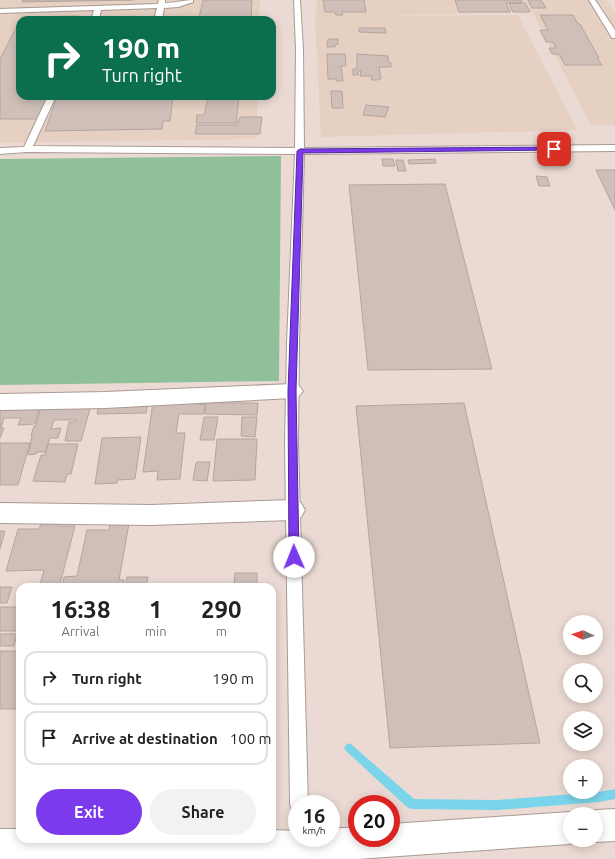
<!DOCTYPE html>
<meta charset="utf-8">
<style>
:root{--surface:#fff;--page:#f2f2f2;--text:#222;--muted:#767676;--line:#e0e0e0;--accent:#7c3aed}
body{margin:0;font-family:Ubuntu,sans-serif;background:var(--page);color:var(--text);height:100vh;display:flex;flex-direction:column;font-size:15px;white-space:nowrap}
*{box-sizing:border-box;margin:0}
p{font-size:13px;color:var(--muted)}
.icon{flex:none;width:22px;height:22px;fill:none;stroke:currentColor;stroke-width:2;stroke-linecap:round;stroke-linejoin:round}
.map{position:relative;flex:1;overflow:hidden}
.sheet{position:absolute;left:16px;top:583px;width:260px;height:260px;display:flex;flex-direction:column;background:var(--surface);border-radius:12px;box-shadow:0 2px 10px #0003}
.sheet>*{flex:none}
.banner{position:absolute;left:16px;top:16px;width:260px;height:84px;border-radius:12px;box-shadow:0 2px 10px #0003;background:#0b6e4f;color:#fff;overflow:hidden}
.needle{width:26px;rotate:273deg}
.tools{position:absolute;left:563px;top:615px;display:grid;gap:8px}
.tools a{display:grid;place-items:center;width:40px;height:40px;border-radius:50%;background:var(--surface);box-shadow:0 2px 10px #0003;font-size:20px}
.speed{position:absolute;left:288px;top:795px;display:flex;gap:8px;font-size:20px;font-weight:700;text-align:center}
.speed>*{display:grid;place-content:center;width:52px;height:52px;border-radius:50%;background:var(--surface);box-shadow:0 2px 10px #0003;line-height:1}
.speed small{font-size:10px;font-weight:400}
.speed .limit{border:6px solid #d22;background:#fff;color:#111}
.pin{position:absolute;display:grid;place-items:center;width:34px;height:34px;color:#fff;margin:-17px;border-radius:8px;box-shadow:0 2px 6px #0006}
.me{position:absolute;width:44px;margin:-22px;rotate:359deg;stroke-linejoin:round;filter:drop-shadow(0 0 3px #0008)}
.turn{display:flex;align-items:center;gap:14px;height:84px;padding:0 20px;font-size:18px}
.turn .icon{width:52px;height:52px;stroke-width:2.5}
.turn b{display:block;font-size:28px;line-height:34px}
.eta{display:flex;justify-content:space-evenly;align-items:center;height:68px;text-align:center}
.eta b{font-size:24px;font-weight:700;line-height:28px}
.action{display:flex;gap:8px;margin-top:auto;padding:8px 20px}
.action a{flex:1;height:46px;border-radius:24px;background:var(--accent);color:#fff;font-size:16px;font-weight:700;line-height:46px;text-align:center}
.action a+a{background:var(--page);color:var(--text)}
ul{padding:0;list-style:none}
li{display:flex;align-items:center;gap:12px;height:54px;margin:0 8px 6px;padding:0 12px;border:2px solid var(--line);border-radius:12px}
li div{flex:1}
li b{display:block;font-size:15px}
li em{font-style:normal}
.map>svg:first-child{display:block}
</style>
<div class="map">
<svg width="615" height="859" viewBox="0 0 615 859">
<rect width="100%" height="100%" fill="#ebdad3"/>
<path fill="#e5d0c2" d="M0 0H260L259 20H20V96H258L257 139 0 143Z
M317 0H606L615 13V125H591L532 12 367 16 518 15 577 130 321 137 315 17Z"/>
<path fill="#8fc09a" d="M281 156 279 381 0 385V159Z"/>
<g fill="none" stroke-linecap="round" stroke-linejoin="round">
<path fill="#7bd5ea" fill-rule="evenodd" d="M349 743 352 745 414 799 497 800 599 792 615 789V799L599 802 497 810 412 809 408 808 346 751 344 748 346 745Z"/>
</g>
<path fill="#d0bfb9" stroke="#b5a59f" d="M23 0H133L22 2Z
M203 0H252L251 18H199Z
M323 0H364L366 12H342L343 15H336L335 12H325Z
M455 0H521L522 3H506L510 12H459Z
M528 0H541L546 8H532Z
M509 3H525L530 12H513Z
M540 15H573L578 24H580L599 58H597L602 65H565L559 54H552L549 48H556L553 42H546L540 30H548Z
M79 16 78 20H20V96H47L37 119H0V59L22 17Z
M359 28H385L386 33 359 32Z
M328 39H338V44L335 45V47H327Z
M327 54H345L346 66H341L343 81H336V79H328Z
M357 54 388 56V62L391 63V67H379L381 79H378V80H371L372 76H360L361 71H358V75H353V69H357Z
M331 91H342L343 108H332Z
M57 96H191L173 98 170 121H163L162 129 45 131Z
M208 98H239L236 123H196L197 115H204Z
M366 105 389 107 385 117 363 115Z
M240 117H262L260 134H195L197 125H237Z
M382 159H393L395 166H383Z
M435 159 436 163 409 164 408 160Z
M396 160H403L406 171H398Z
M596 170H615V210Z
M536 176 547 177 550 186H539Z
M445 184 492 369 368 370 349 185Z
M201 398H212V403H258L257 415 205 414 206 404H201Z
M153 402H200V405L205 404 204 414H179L176 433H185L180 479 157 480 158 471 143 472Z
M148 403 146 413 97 414 99 404Z
M464 403 540 743 390 748 356 406Z
M40 405 35 424 18 425 21 418H4L1 428H4L0 438V406Z
M91 405 81 441H65L69 422H75L76 420H54L51 429 61 428 58 438H50L45 452H37L36 454 28 455 32 436H31L34 426H36L41 406Z
M204 417H218L214 440H200Z
M242 417H257L255 437 241 436Z
M141 437 135 479 117 480V483L95 484 102 438Z
M217 439H257L255 480 213 481Z
M0 443H30L18 485H0Z
M48 444H78L71 474H67L65 482 33 481 41 455H45Z
M198 462H210L207 481 193 480 196 463Z
M59 523 58 526H75L60 584 40 585 44 570 6 571 18 529H39L41 524Z
M110 523H129L119 580H124L123 587H62L64 577 77 576 87 530H109Z
M0 531H5L0 549Z
M235 573H257V584L234 586Z
M127 577H148L146 587H125Z
M0 587H12L7 603H0Z
M0 607H20V631H0Z
M0 634H17L14 646H0Z
M0 651H20V709H0Z"/>
<g fill="none" stroke-linecap="round" stroke-linejoin="round">
<g stroke="#a99a94" stroke-width="2">
<path id="lane" d="M159 0H165V3C175 3 184 0 193 0V2L178 7 164 8 162 20H154L157 8 101 10 99 20H91L94 10 0 13V9L158 4Z
M294 0H300L303 49 304 148 615 145V151L304 154 299 343 298 443 308 804H297V812L292 811 290 804 285 443 287 343 295 154 27 152 0 154V148L24 147 48 96H56L33 146 295 148 296 49Z
M589 0H595L615 30V38H612Z"/>
</g>
<g stroke="#a99a94" stroke-width="2">
<path id="street" d="M292 384 299 386 303 391 299 396 292 398 105 408 0 410V394L105 392Z
M293 500 301 503 305 510 301 517 293 520 151 525 0 523V503L151 505Z
M615 809V841L596 842 591 840H596V814H587L596 810Z
M570 812 575 814H570V840H579L570 844 357 859H0V829H20V839H272V830L297 831V838H331V829L357 827V838H391V824Z"/>
</g>
<use href="#lane" fill="#fff" fill-rule="evenodd"/>
<use href="#street" fill="#fff" fill-rule="evenodd"/>
</g>
<path fill="#7c3aed" stroke="#51269a" d="M554 147 557 149 556 150 303 153 296 391 299 557 298 560 294 561 290 560 289 557 288 391 297 151 300 149Z"/>
</svg>
<div class="tools">
<a><svg class="needle" viewBox="-14 -14 28 28"><path d="M0-13l5 13h-10z" fill="#e53935"/><path d="M0 13l5-13h-10z" fill="#767676"/></svg></a>
<a><svg class="icon" aria-label="search" viewBox="0 0 24 24"><circle cx="10" cy="10" r="6"/><path d="M15 15l6 6"/></svg></a>
<a><svg class="icon" aria-label="layers" viewBox="0 0 24 24"><path d="M12 4l9 5-9 5-9-5zM3 14l9 5 9-5"/></svg></a>
<a>+</a>
<a>−</a>
</div>
<div class="speed"><div>16<small>km/h</small></div><div class="limit">20</div></div>
<div class="pin" style="left:554px;top:149px;background:#d93025"><svg class="icon" aria-label="arrive" viewBox="0 0 24 24"><path d="M6 21V4h12l-3 4 3 4H6"/></svg></div>
<svg class="me" style="left:294px;top:557px" viewBox="-20 -20 40 40"><circle r="19" fill="#fff"/><path d="M0-13L10 11 0 6-10 11z" fill="#7c3aed"/></svg>
<div class="banner">
<div class="turn"><svg class="icon" aria-label="right" viewBox="0 0 24 24"><path d="M7 20v-9h11M14 6l5 5-5 5"/></svg><div><b>190 m</b>Turn right</div></div>
</div>
<section class="sheet">
<div class="eta">
<div><b>16:38</b><p>Arrival</p></div>
<div><b>1</b><p>min</p></div>
<div><b>290</b><p>m</p></div>
</div>
<ul>
<li><svg class="icon" aria-label="right" viewBox="0 0 24 24"><path d="M7 20v-9h11M14 6l5 5-5 5"/></svg><div><b>Turn right</b></div><em>190 m</em></li>
<li><svg class="icon" aria-label="arrive" viewBox="0 0 24 24"><path d="M6 21V4h12l-3 4 3 4H6"/></svg><div><b>Arrive at destination</b></div><em>100 m</em></li>
</ul>
<div class="action"><a>Exit</a><a>Share</a></div>
</section>
</div>
